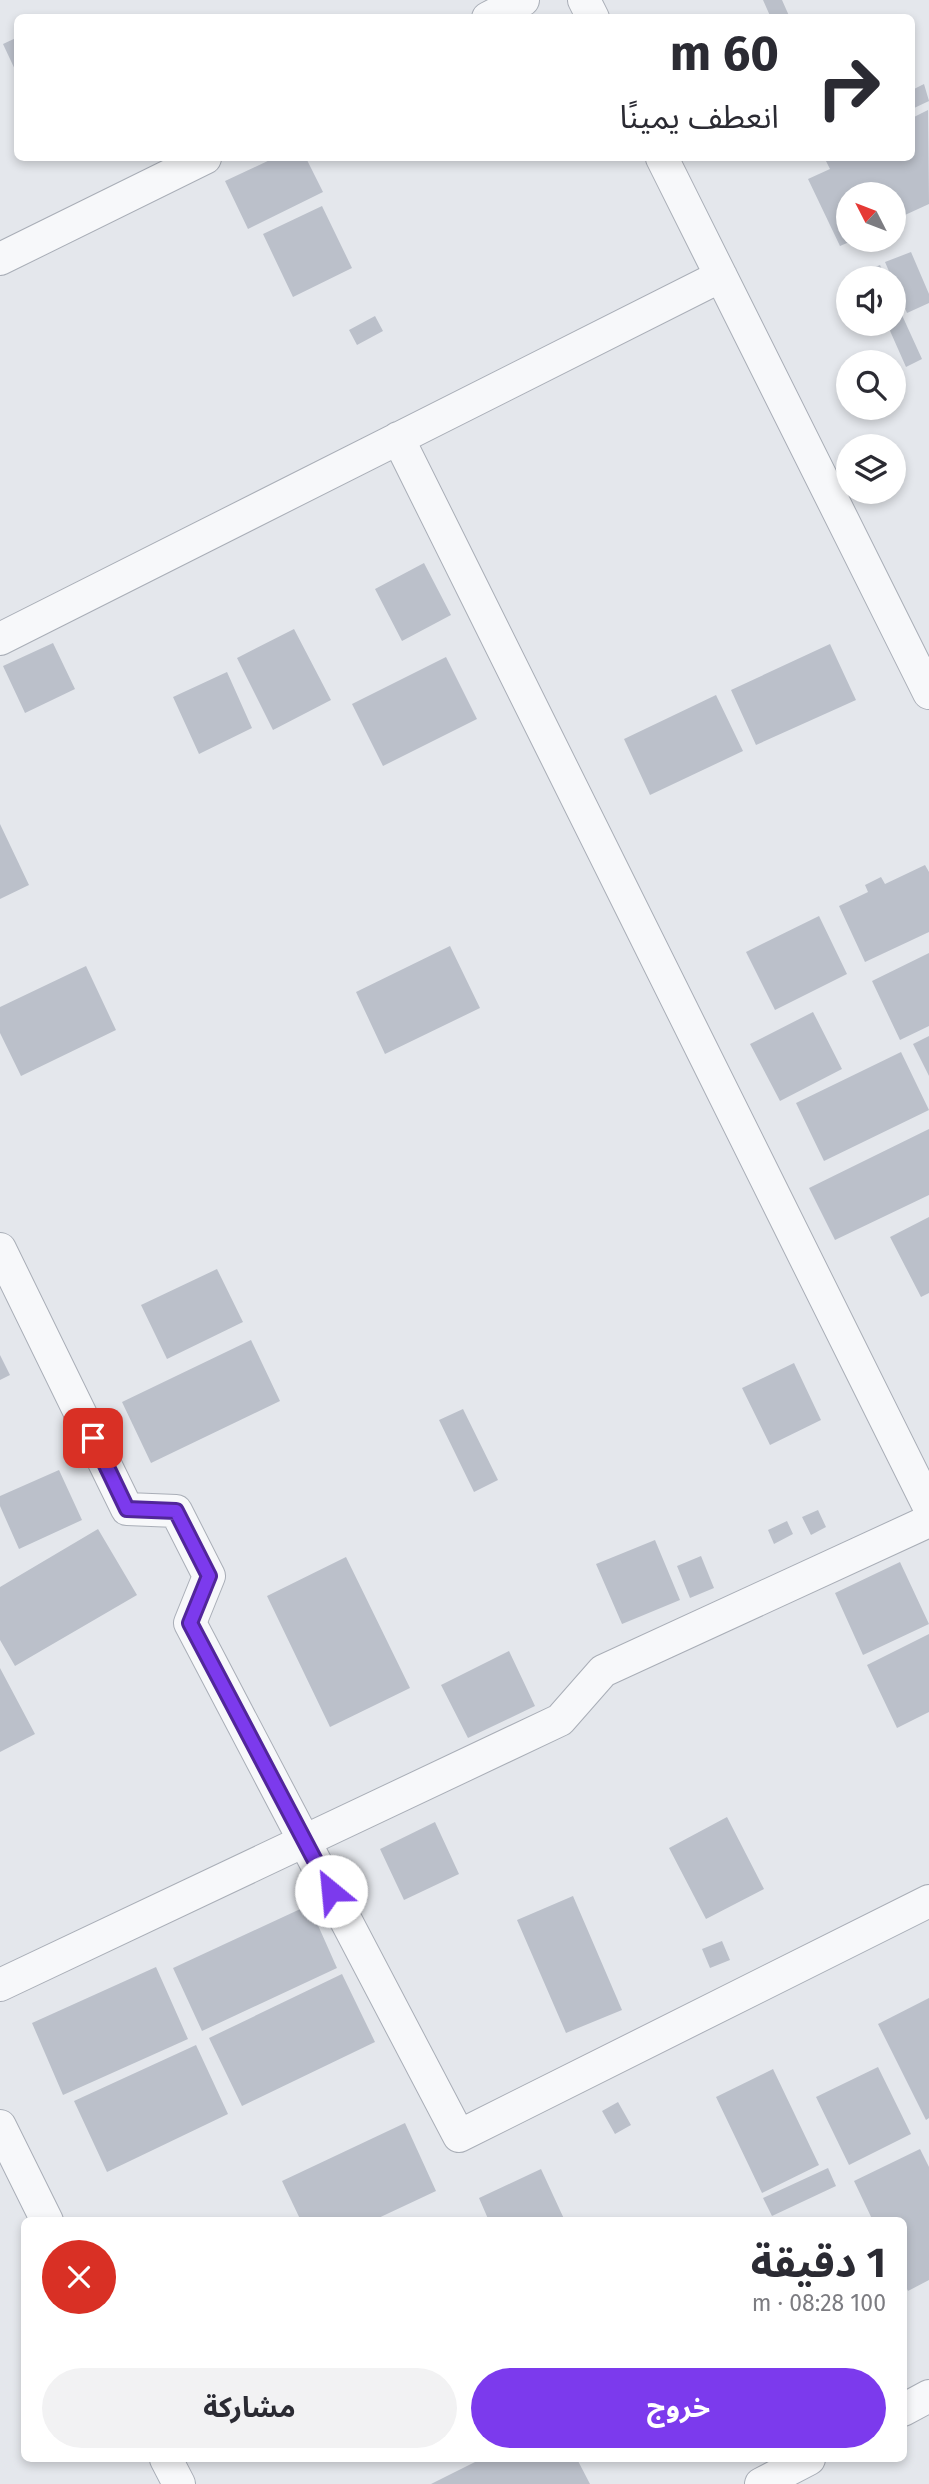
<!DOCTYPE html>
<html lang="ar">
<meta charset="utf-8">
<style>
:root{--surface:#fff;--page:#f2f2f3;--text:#2b2b33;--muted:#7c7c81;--accent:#7c3aed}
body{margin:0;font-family:"Fira Sans","Noto Sans Arabic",sans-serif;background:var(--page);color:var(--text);direction:rtl;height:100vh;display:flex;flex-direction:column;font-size:26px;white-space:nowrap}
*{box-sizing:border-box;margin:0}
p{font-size:23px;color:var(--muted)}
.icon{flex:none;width:38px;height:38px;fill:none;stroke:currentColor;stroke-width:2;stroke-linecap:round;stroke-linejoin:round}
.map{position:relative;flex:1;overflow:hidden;direction:ltr}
.panel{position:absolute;left:21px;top:2217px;width:886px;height:245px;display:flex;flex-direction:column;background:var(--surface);border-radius:10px;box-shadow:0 4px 10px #0003;direction:rtl}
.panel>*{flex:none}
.top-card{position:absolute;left:14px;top:14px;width:901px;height:147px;border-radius:10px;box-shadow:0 4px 10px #0003;direction:rtl;background:#fff;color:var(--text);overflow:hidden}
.needle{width:46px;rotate:312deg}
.controls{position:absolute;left:836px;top:182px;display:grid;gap:14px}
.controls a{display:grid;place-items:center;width:70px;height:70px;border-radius:50%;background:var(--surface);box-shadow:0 4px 10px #0003;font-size:35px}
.pin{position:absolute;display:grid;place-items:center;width:60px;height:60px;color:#fff;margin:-30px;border-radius:14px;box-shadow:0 4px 10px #0006}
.me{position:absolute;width:77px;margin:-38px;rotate:332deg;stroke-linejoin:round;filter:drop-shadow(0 0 5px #0008)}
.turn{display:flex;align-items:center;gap:24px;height:147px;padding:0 21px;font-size:32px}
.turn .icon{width:91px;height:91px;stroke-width:2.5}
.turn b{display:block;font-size:49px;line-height:60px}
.round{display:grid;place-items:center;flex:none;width:74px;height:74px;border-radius:37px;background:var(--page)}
.headline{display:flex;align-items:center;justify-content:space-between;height:119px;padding:0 21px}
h1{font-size:42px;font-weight:700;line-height:52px}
.primary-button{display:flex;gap:14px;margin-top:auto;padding:14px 21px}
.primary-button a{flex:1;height:80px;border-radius:42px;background:var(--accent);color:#fff;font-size:28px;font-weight:700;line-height:80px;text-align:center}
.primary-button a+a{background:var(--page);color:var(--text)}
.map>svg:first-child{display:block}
</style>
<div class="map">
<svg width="929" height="2484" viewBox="0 0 929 2484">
<rect width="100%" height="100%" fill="#e4e7ec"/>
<path fill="#bbc0ca" d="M763 0H782L790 18H771Z
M18 37V76L3 44Z
M924 84 929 101 912 109V90Z
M928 110 929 204 894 220V194H849V240H854L840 246 808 179 830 169 825 159 829 158H912V118Z
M274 158H306L323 192 248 229 225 181Z
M322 206 352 268 293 297 263 234Z
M911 252 929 294V303L907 313 885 262Z
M880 265 886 278H867L864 272Z
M901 313 922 359 906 367 887 324H894V316Z
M375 316 383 331 357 345 349 330Z
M424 563 451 615 402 641 375 589Z
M294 629 331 700 273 730 237 658Z
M53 643 75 689 25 713 3 666Z
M830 644 856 700 756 745 731 690Z
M446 657 477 719 383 766 352 704Z
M227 672 252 728 199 754 173 697Z
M716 695 743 751 650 795 624 739Z
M0 824 29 885 0 899Z
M925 865 929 872V932L865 962 839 906 868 892 865 885 881 877 885 884Z
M819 916 847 974 775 1010 746 952Z
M450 946 480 1008 385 1054 356 992Z
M929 953V1026L900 1040 872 981Z
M86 966 116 1030 21 1076 0 1033V1007Z
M813 1012 842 1069 780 1101 750 1044Z
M929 1036V1076L913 1044Z
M901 1052 929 1110 824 1161 796 1103Z
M929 1129V1195L835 1240 809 1188Z
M929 1217V1293L921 1297 890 1237Z
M217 1269 243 1322 167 1359 141 1305Z
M251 1340 280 1401 151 1463 122 1402Z
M0 1355 10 1375 0 1380Z
M794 1363 821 1420 770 1445 742 1388Z
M463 1409 498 1480 474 1492 439 1420Z
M59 1470 82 1520 19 1549 0 1506V1496Z
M818 1510 826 1527 811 1535 802 1517Z
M787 1521 793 1534 774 1544 768 1530Z
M98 1529 137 1595 15 1666 0 1640V1587Z
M655 1540 680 1600 622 1624 596 1564Z
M701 1556 714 1588 690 1598 677 1566Z
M346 1557 410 1688 330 1727 267 1596Z
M900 1562 929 1624 863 1655 835 1593Z
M929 1634V1712L897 1728 867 1665Z
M509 1651 535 1706 468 1738 441 1685Z
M0 1668 35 1734 0 1752Z
M727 1817 764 1889 706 1919 669 1848Z
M435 1822 459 1874 404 1900 380 1849Z
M573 1896 622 2010 566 2033 517 1920Z
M309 1905 337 1968 202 2031 173 1968Z
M722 1941 730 1960 710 1968 702 1949Z
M156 1967 188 2039 63 2095 32 2023Z
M342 1974 375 2042 242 2106 209 2038Z
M929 1998V2118L926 2120 878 2024Z
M196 2045 228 2114 107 2172 74 2101Z
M878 2067 911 2134 849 2165 816 2097Z
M773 2069 819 2165 762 2193 716 2097Z
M618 2102 631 2125 615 2134 602 2111Z
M405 2123 436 2191 372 2221H301L282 2181Z
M920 2149 929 2167V2280L908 2291 903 2281V2221H873L854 2181Z
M828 2168 836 2186 772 2216 763 2198Z
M541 2169 565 2221H489L479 2198Z
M481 2459H577L590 2484H431Z"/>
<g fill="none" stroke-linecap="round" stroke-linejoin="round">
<g stroke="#a9aeb7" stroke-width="34">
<path id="minor" d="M584 0 593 18
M488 18 523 0
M662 158 929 693
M0 259 205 158
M398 438 929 1507
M0 639 721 276
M0 1249 127 1509 176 1511 209 1576 190 1623 459 2136 929 1901
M0 1985 560 1720 603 1671 929 1521
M0 2126 47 2221
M903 2410 929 2396
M166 2459 179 2484
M761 2484 809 2459"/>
</g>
<use href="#minor" stroke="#f7f8fa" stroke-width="32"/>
</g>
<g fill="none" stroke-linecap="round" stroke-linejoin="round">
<g stroke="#51269a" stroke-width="18">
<path id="route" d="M93 1438 127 1509 176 1511 209 1576 190 1623 331 1891"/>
</g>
<use href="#route" stroke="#7c3aed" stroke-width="12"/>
</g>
</svg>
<div class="controls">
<a><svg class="needle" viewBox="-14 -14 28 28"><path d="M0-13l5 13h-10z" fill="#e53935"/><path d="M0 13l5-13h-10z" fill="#7c7c81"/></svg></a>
<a><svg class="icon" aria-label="sound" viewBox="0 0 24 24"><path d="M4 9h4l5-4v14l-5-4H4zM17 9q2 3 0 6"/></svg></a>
<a><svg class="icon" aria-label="search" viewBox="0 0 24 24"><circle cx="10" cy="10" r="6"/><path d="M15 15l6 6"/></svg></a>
<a><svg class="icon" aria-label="layers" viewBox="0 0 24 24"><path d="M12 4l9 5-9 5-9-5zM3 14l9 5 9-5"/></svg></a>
</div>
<div class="pin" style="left:93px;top:1438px;background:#d93025"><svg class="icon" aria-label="arrive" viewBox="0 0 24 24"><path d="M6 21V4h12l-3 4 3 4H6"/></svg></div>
<svg class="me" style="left:331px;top:1891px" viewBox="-20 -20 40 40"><circle r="19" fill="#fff"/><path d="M0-13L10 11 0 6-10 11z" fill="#7c3aed"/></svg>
<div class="top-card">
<div class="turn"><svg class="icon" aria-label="right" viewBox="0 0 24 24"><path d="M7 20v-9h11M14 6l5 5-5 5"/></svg><div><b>60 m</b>انعطف يمينًا</div></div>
</div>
<section class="panel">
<div class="headline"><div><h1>1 دقيقة</h1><p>100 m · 08:28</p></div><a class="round" style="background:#d93025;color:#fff"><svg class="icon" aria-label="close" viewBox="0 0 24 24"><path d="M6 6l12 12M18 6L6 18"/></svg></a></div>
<div class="primary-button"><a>خروج</a><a>مشاركة</a></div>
</section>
</div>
